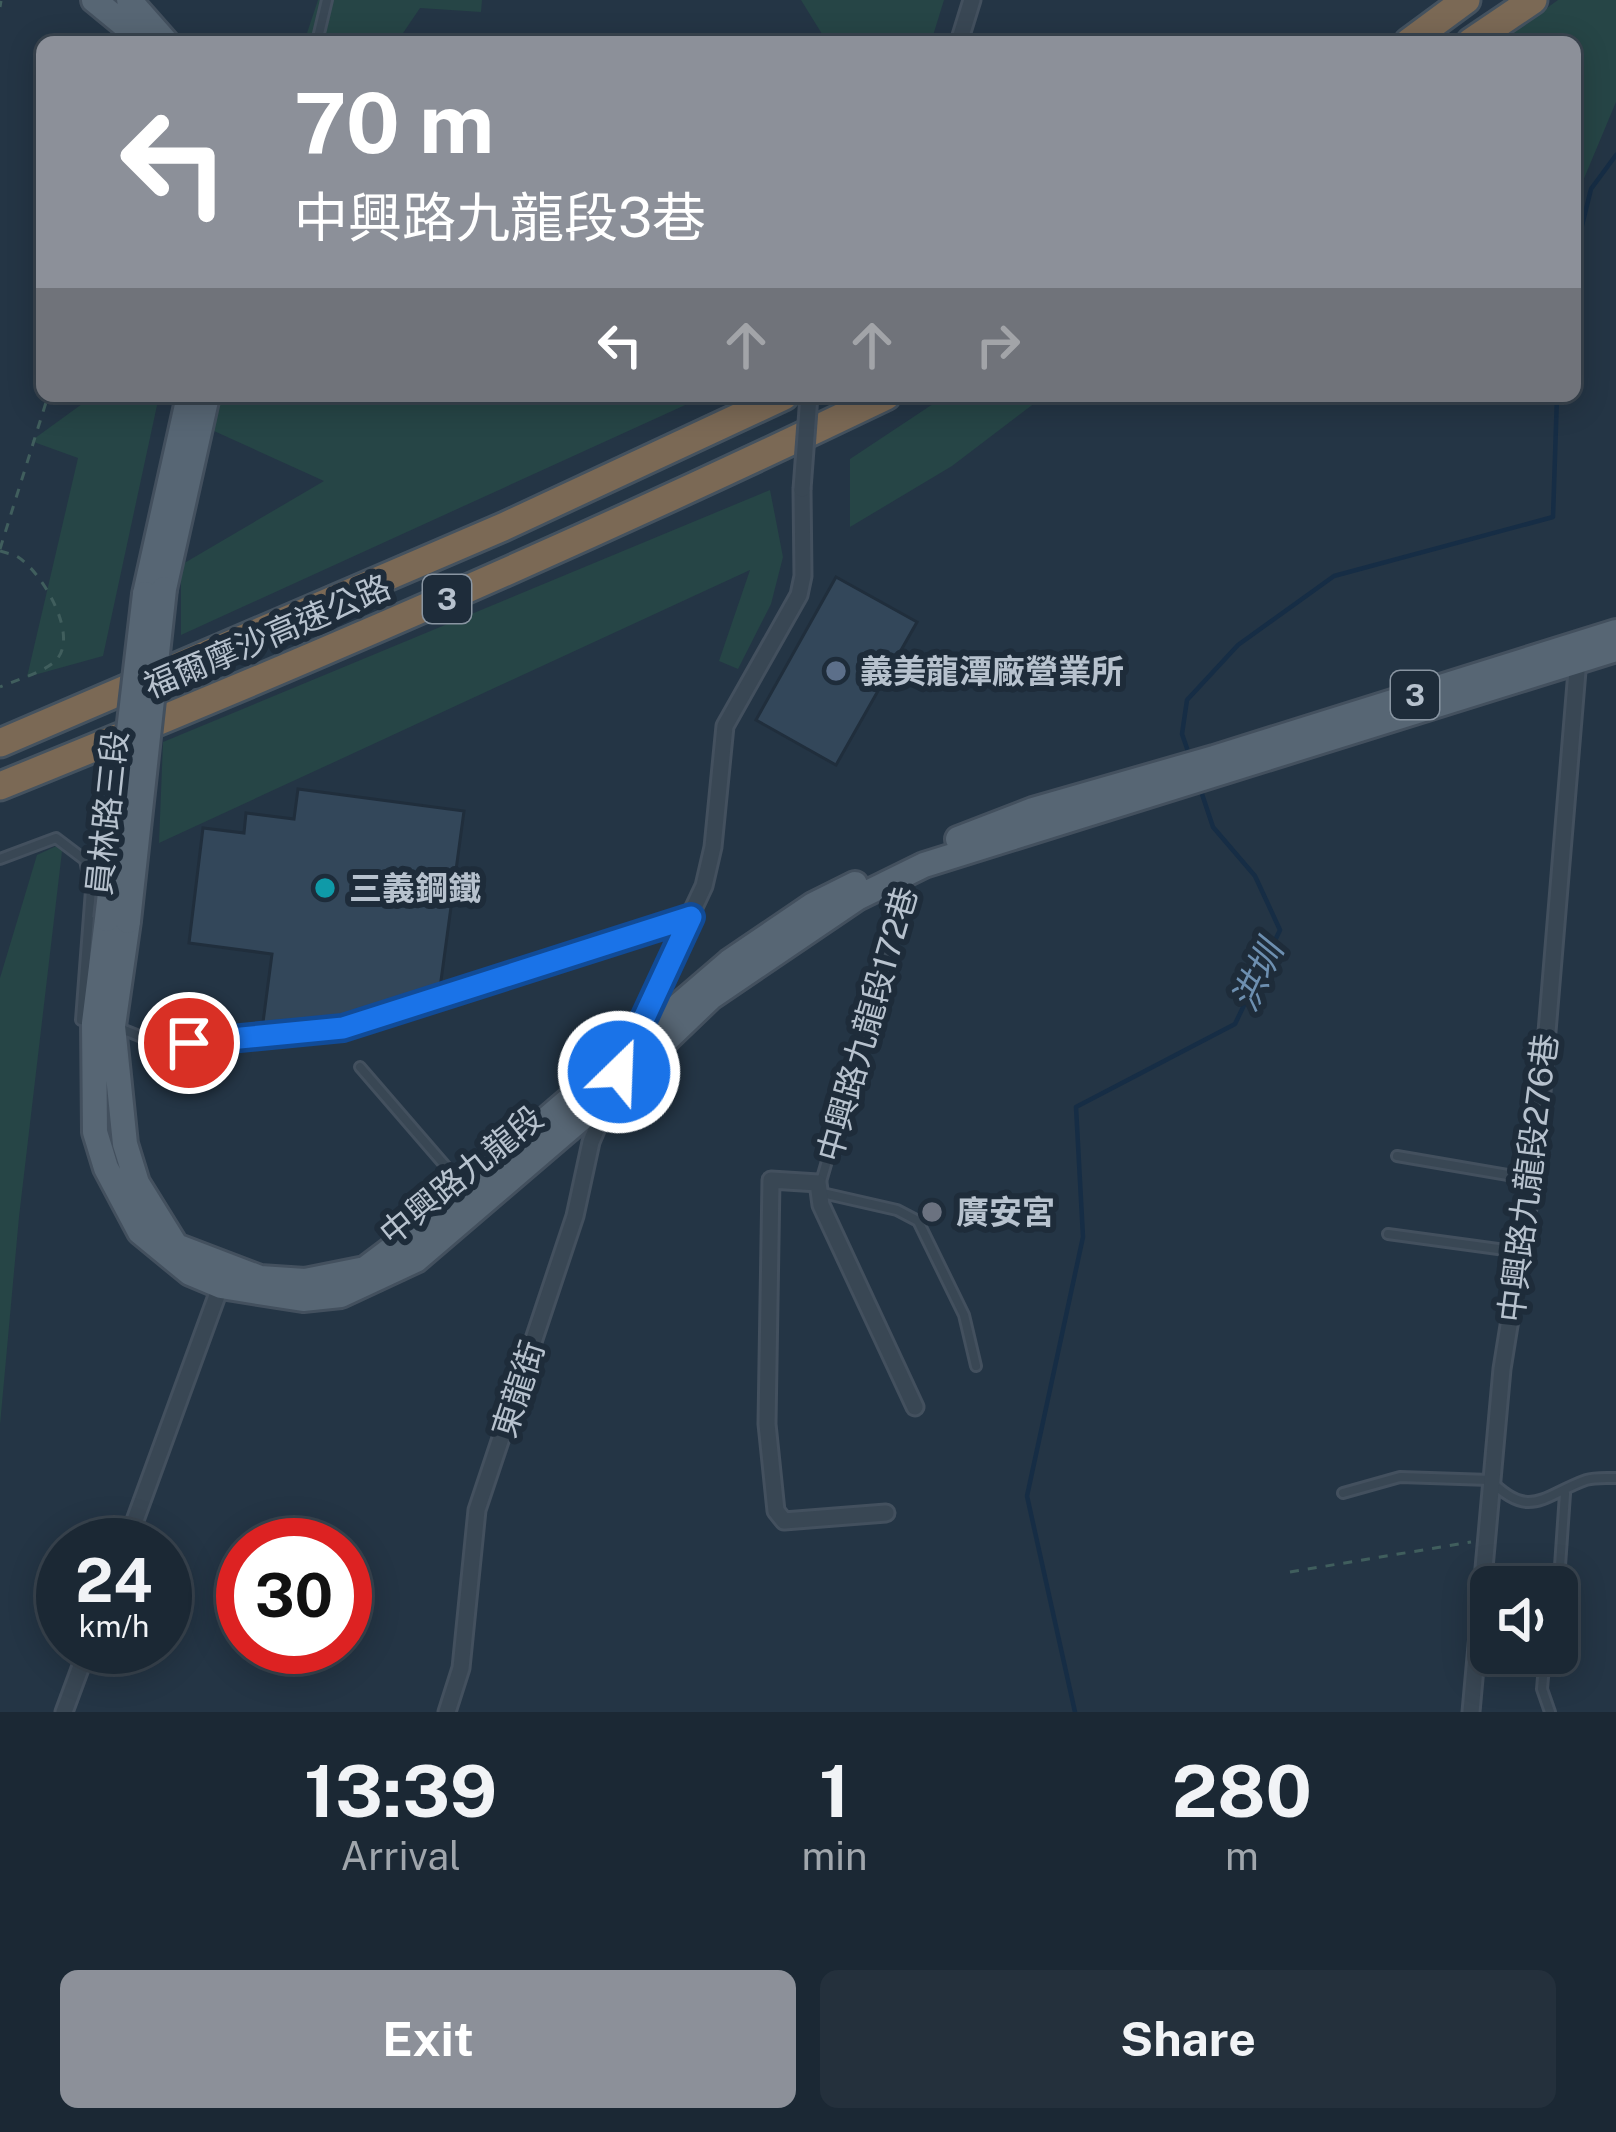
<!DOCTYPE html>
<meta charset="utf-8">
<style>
:root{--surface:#1b2834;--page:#24303c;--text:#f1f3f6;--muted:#a0a6ac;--line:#39444f;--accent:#8c9099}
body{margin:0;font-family:"Public Sans","Noto Sans TC",sans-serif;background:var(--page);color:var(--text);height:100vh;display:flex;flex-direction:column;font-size:45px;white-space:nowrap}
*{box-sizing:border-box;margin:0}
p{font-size:39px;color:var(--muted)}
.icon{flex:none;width:66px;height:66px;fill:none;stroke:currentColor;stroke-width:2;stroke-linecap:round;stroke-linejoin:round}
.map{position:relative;height:1712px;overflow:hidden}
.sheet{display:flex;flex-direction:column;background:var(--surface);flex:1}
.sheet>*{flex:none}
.hud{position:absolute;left:36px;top:36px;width:1545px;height:366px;border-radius:18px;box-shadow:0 6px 30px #0003,0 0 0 3px var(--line);background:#8c9099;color:#fff;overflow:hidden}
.fabs{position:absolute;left:1470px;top:1566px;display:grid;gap:24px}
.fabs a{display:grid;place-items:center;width:108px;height:108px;border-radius:18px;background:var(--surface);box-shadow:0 6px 30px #0003,0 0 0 3px var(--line);font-size:60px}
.speed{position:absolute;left:36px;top:1518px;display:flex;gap:24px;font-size:60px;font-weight:700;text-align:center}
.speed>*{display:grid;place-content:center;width:156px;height:156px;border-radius:50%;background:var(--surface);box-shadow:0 6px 30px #0003,0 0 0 3px var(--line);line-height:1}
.speed small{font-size:30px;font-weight:400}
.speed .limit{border:18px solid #d22;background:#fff;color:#111}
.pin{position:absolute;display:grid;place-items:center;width:102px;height:102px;color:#fff;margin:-51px;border:6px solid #fff;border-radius:50%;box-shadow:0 3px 12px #0007}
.me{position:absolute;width:132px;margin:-66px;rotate:24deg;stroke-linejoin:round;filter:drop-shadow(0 0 9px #0008)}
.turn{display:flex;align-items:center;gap:42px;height:252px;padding:0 60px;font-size:54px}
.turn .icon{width:156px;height:156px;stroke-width:2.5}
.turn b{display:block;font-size:84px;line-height:102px}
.lanes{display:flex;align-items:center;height:114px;padding:0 60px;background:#0003;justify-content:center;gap:60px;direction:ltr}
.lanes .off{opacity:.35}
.eta{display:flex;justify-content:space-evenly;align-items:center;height:204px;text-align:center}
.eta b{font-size:72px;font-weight:700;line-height:84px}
.primary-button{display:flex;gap:24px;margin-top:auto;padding:24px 60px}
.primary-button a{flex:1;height:138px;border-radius:18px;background:var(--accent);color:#fff;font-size:48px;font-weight:700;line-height:138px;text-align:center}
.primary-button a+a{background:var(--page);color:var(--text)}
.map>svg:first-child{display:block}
</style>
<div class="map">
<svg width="1616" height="1712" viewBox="0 0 1616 1712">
<rect width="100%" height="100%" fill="#243545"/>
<path fill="#264546" d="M318 0H482L481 12 420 8 397 42H304Z
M801 0H944L931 42H827Z
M1558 0H1616V102L1575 200V42H1499Z
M93 396H159L103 656 27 677 78 458 31 441Z
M210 396H705L181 635V565L324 481 203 426Z
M945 396H1044L952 466 850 527V459Z
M770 490 783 557 771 604 738 669 719 661 750 570 159 843 163 742Z
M63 843 19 1217 0 1425V978L37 855Z"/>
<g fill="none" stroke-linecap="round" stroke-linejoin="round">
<path stroke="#162d45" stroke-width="4.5" d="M1575 254 1591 189 1616 155
M1190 757 1182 734 1187 700 1238 645 1334 576 1553 517 1557 396
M1075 1712 1027 1496 1083 1237 1076 1107 1235 1024 1280 930 1255 876 1213 827 1201 791"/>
</g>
<path fill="#33475a" stroke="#202e3c" stroke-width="3" d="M836 577 917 622 836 765 756 720Z
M298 789 464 811 440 988 379 1008 262 1030 272 954 189 943 203 828 244 833 246 813 294 819Z"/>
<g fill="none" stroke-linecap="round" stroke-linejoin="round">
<g stroke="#43505e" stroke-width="14">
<path id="lane" d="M317 42 327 0
M0 859 56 838 85 860 91 890 81 1020 87 1021
M908 881 818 1192 897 1210 918 1221 964 1315 976 1366
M119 1028 157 1043H220L343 1028 689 917
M360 1067 461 1184
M1397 1156 1531 1179
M1388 1234 1520 1252
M1343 1493 1400 1477 1490 1480C1530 1521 1544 1495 1586 1480 1595 1477 1607 1478 1616 1478
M1554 1587 1560 1566 1565 1494
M1545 1653 1542 1689 1550 1712"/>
</g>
<g stroke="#43505e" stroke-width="21">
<path id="street" d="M959 42 972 0
M631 1041 704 886 713 847 725 726 799 595 803 576 802 489
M886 1513 784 1521 776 1511 767 1424 771 1180 818 1183 821 1205 915 1407
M126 1545 222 1282
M64 1712 88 1647
M447 1712 461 1668 477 1510 575 1216 591 1142 610 1097
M1471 1712 1502 1369 1537 1152 1578 659"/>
</g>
<g stroke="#43505e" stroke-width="30">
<path id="primary" d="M94 0 145 42
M129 0 166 42
M164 589 207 396
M145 594 189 396
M958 839 1033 810 1214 758 1616 632
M107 919 94 1023 95 1132 106 1168 140 1232 190 1273 221 1286 303 1299 341 1295 416 1260 612 1092 711 997 857 898 924 865 1616 649
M128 921 113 1026 125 1144 137 1183 176 1246 260 1278 305 1281 365 1269 426 1223 729 962 813 905 855 884"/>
</g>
<g stroke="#44525f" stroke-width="33">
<path id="highway" d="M1409 42 1466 0
M1471 42 1533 0
M0 743 503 527 784 396
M0 786C300 665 595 536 886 396"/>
</g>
<path stroke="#405e5d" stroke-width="3" stroke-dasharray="9 9" stroke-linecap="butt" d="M0 7 1 1
M0 549 48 396
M0 551C6 553 13 554 18 557 42 572 83 640 53 663 39 674 16 680 0 687
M1290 1572 1471 1542"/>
<use href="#lane" stroke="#394754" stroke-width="8"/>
<use href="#street" stroke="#394754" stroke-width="15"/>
<use href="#primary" stroke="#576674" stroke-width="24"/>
<use href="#highway" stroke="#7b6955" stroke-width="27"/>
<g stroke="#43505e" stroke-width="21" stroke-linecap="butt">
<path id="street-bridge" d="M802 489 809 396"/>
</g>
<g stroke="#43505e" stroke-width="30" stroke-linecap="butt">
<path id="primary-bridge" d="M107 919 145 594
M128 921 164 589"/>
</g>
<use href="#street-bridge" stroke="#394754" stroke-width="15"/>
<use href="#primary-bridge" stroke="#576674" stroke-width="24"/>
</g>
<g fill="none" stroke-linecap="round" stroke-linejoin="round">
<g stroke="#114b97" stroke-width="30">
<path id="route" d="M189 1043 343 1028 691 917 619 1072"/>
</g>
<use href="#route" stroke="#1a73e8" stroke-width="21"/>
</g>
<circle fill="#5c6f8a" stroke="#1e2c3a" stroke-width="4.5" cx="836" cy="671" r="12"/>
<circle fill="#0f9aa8" stroke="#1e2c3a" stroke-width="4.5" cx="325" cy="888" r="12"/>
<circle fill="#6b7280" stroke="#1e2c3a" stroke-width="4.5" cx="932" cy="1212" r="12"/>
<g text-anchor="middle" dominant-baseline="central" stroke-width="12" stroke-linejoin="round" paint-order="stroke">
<g fill="#1e2c3a" stroke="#8995a2" stroke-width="3">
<rect x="423" y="575" width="48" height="48" rx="9"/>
<rect x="1391" y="671" width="48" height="48" rx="9"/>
</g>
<g font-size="30" font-weight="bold" fill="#b7c2ce">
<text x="447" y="599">3</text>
<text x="1415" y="695">3</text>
</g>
<g font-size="33" fill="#b7c2ce" stroke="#1e2c3a">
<text transform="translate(267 636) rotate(-23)">福爾摩沙高速公路</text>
<text transform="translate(107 813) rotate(-84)">員林路三段</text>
<text transform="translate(867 1024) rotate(-74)">中興路九龍段172巷</text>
<text transform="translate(461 1175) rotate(-39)">中興路九龍段</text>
<text transform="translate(1528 1178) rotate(-83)">中興路九龍段276巷</text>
<text transform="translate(518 1389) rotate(-72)">東龍街</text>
</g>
<g font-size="33" font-weight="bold" fill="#b7c2ce" stroke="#1e2c3a" text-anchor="start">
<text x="860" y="671">義美龍潭廠營業所</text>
<text x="349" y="888">三義鋼鐵</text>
<text x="956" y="1212">廣安宮</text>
</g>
<g font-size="36" font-style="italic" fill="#6d8fb0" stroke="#1e2c3a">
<text transform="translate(1257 976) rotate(-65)">洪圳</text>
</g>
</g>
</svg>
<div class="fabs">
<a><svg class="icon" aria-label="sound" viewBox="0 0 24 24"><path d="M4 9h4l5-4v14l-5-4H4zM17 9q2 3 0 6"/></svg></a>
</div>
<div class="speed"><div>24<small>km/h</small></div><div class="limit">30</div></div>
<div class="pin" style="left:189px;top:1043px;background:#d93025"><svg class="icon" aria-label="arrive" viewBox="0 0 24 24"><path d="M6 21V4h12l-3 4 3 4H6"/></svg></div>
<svg class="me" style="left:619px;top:1072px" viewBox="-20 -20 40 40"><circle r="17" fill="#1a73e8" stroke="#fff" stroke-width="3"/><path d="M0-11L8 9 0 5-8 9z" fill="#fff"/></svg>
<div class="hud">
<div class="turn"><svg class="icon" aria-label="left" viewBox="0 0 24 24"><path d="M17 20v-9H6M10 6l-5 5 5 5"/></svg><div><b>70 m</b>中興路九龍段3巷</div></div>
<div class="lanes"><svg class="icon" aria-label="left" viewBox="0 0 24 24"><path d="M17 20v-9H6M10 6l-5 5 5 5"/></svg><svg class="icon off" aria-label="ahead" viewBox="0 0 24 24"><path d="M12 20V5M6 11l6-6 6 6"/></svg><svg class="icon off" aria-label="ahead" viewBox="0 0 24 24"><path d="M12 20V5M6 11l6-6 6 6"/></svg><svg class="icon off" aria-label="right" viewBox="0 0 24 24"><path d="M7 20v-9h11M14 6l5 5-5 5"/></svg></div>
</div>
</div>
<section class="sheet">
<div class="eta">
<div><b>13:39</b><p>Arrival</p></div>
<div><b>1</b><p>min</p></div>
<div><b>280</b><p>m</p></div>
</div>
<div class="primary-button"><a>Exit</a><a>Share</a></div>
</section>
